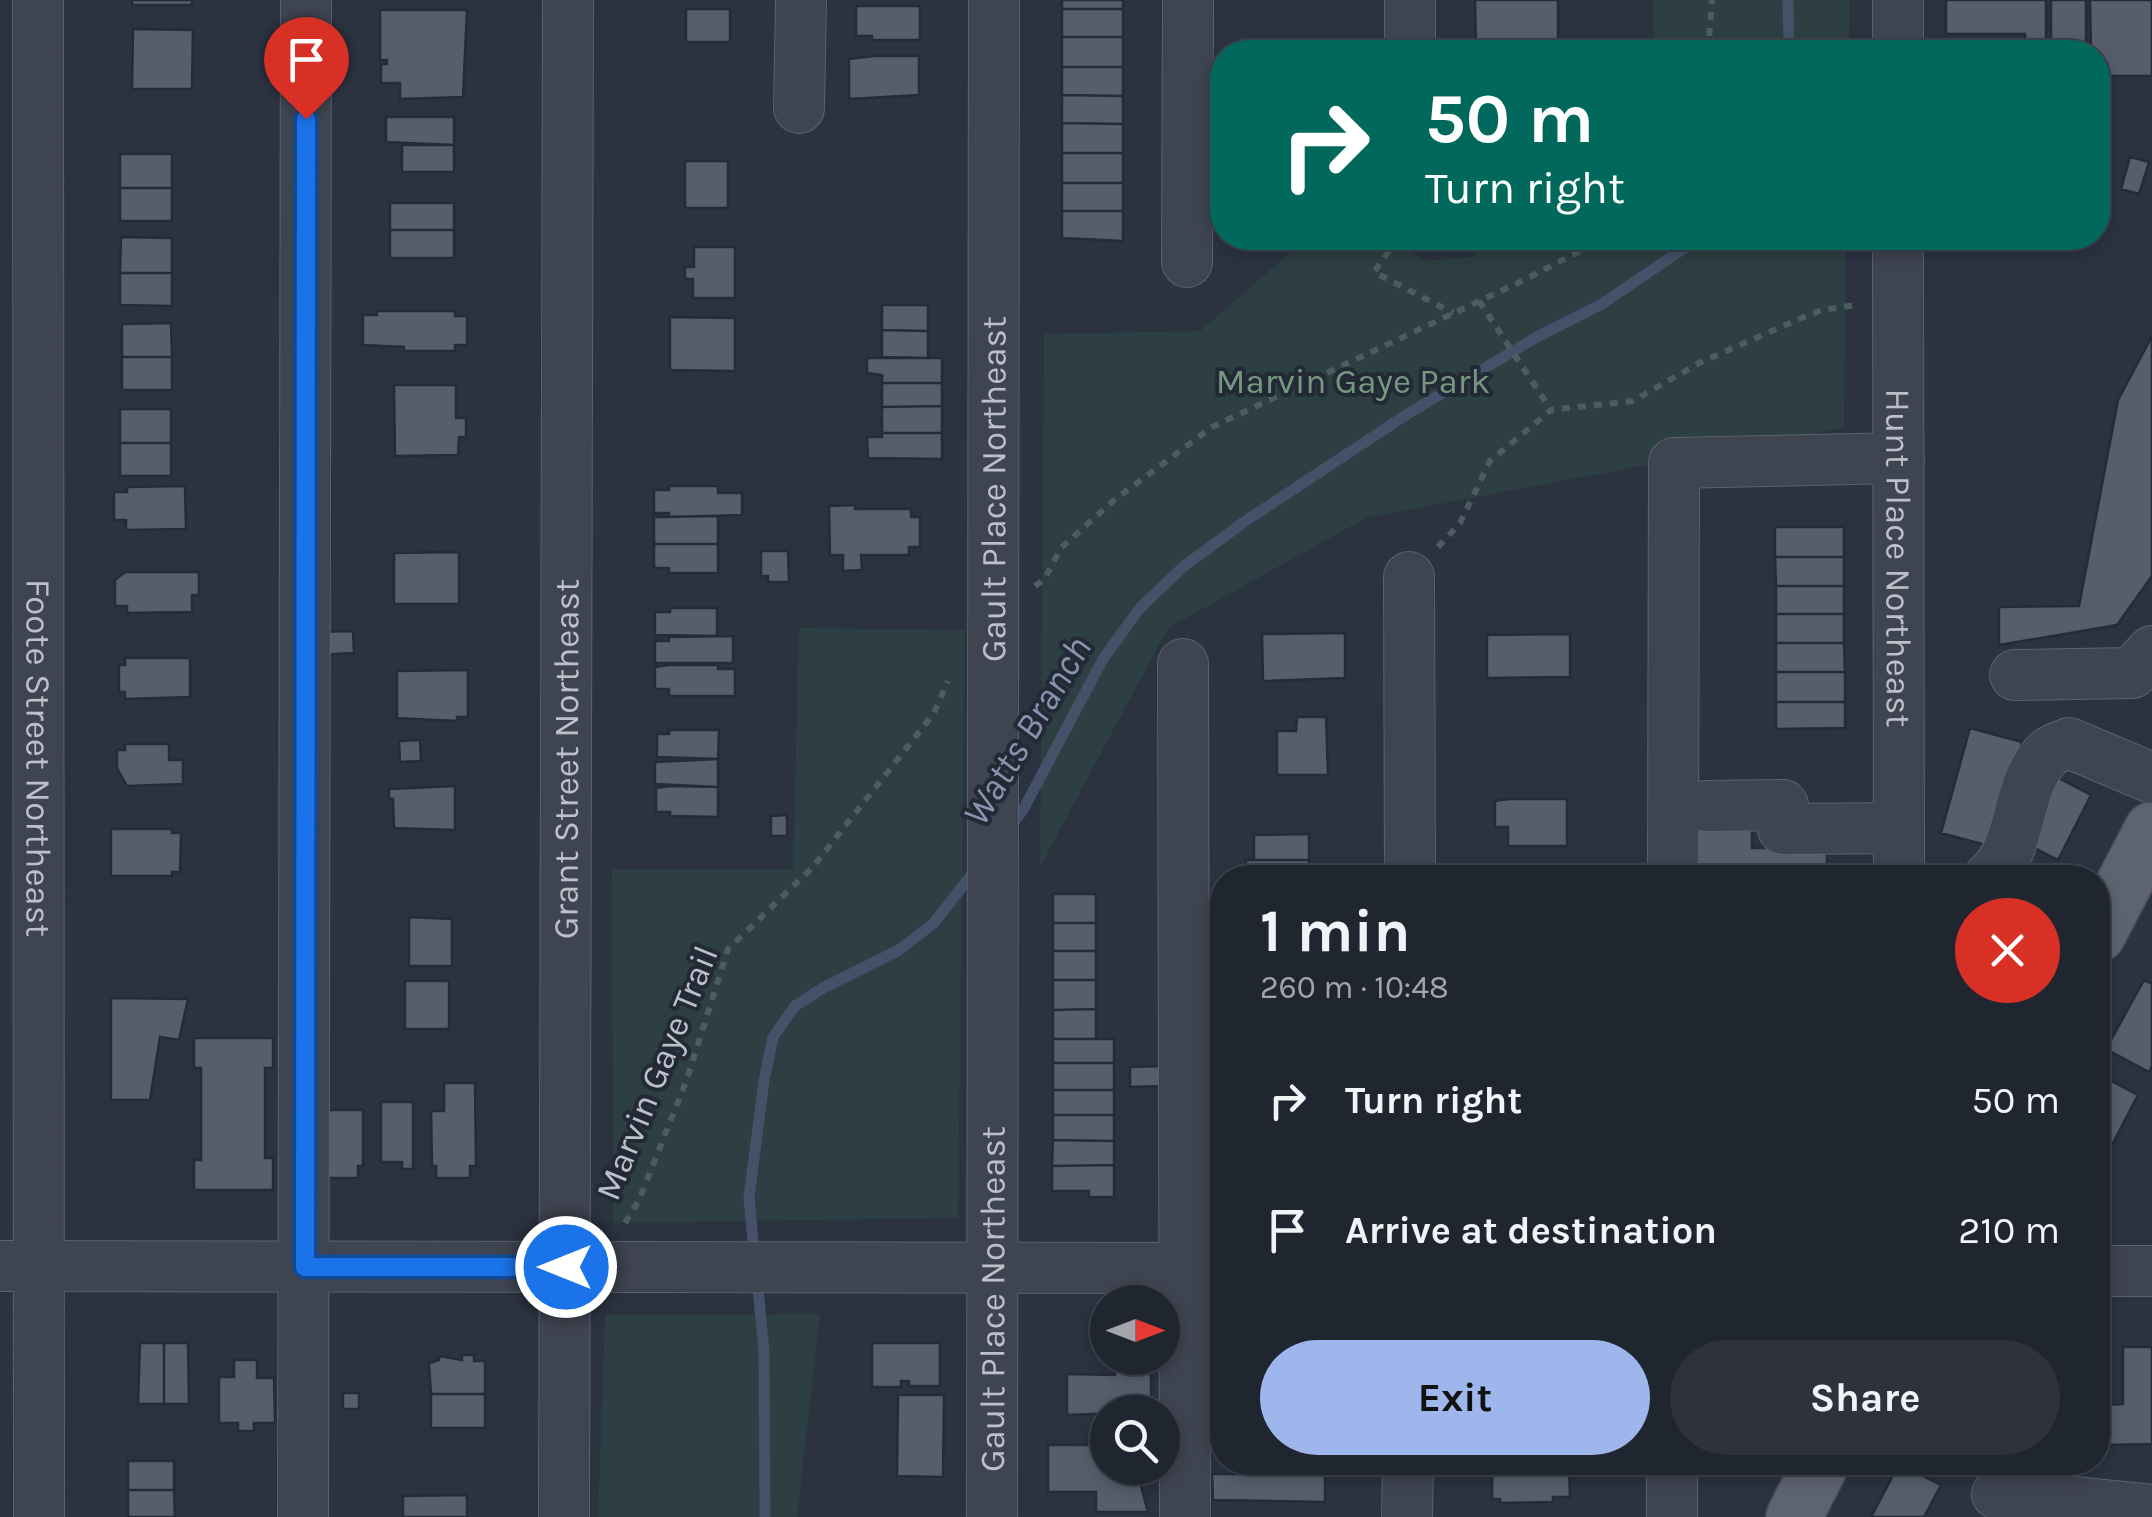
<!DOCTYPE html>
<meta charset="utf-8">
<style>
:root{--surface:#202630;--page:#2d323c;--text:#f1f3f6;--muted:#a2a5ab;--line:#3d434c;--accent:#9eb6ec}
body{margin:0;font-family:Karla,sans-serif;background:var(--page);color:var(--text);height:100vh;display:flex;flex-direction:column;font-size:38px;white-space:nowrap}
*{box-sizing:border-box;margin:0}
p{font-size:32px;color:var(--muted)}
.icon{flex:none;width:55px;height:55px;fill:none;stroke:currentColor;stroke-width:2;stroke-linecap:round;stroke-linejoin:round}
.map{position:relative;flex:1;overflow:hidden}
.side{position:absolute;left:1210px;top:865px;width:900px;height:610px;display:flex;flex-direction:column;background:var(--surface);border-radius:40px;box-shadow:0 5px 15px #0003,0 0 0 2px var(--line)}
.side>*{flex:none}
.guide{position:absolute;left:1210px;top:40px;width:900px;height:210px;border-radius:40px;box-shadow:0 5px 15px #0003,0 0 0 2px var(--line);background:#00695c;color:#fff;overflow:hidden}
.needle{width:65px;rotate:90deg}
.buttons{position:absolute;left:1090px;top:1285px;display:grid;gap:20px}
.buttons a{display:grid;place-items:center;width:90px;height:90px;border-radius:50%;background:var(--surface);box-shadow:0 5px 15px #0003,0 0 0 2px var(--line);font-size:50px}
.pin{position:absolute;display:grid;place-items:center;width:85px;height:85px;color:#fff;margin:-102px -42px;border-radius:50% 50% 50% 0;rotate:-45deg;box-shadow:0 0 10px #0007}
.pin .icon{rotate:45deg}
.me{position:absolute;width:110px;margin:-55px;rotate:270deg;stroke-linejoin:round;filter:drop-shadow(0 0 8px #0008)}
.turn{display:flex;align-items:center;gap:35px;height:210px;padding:0 50px;font-size:45px}
.turn .icon{width:130px;height:130px;stroke-width:2.5}
.turn b{display:block;font-size:70px;line-height:85px}
.round{display:grid;place-items:center;flex:none;width:105px;height:105px;border-radius:52px;background:var(--page)}
.head{display:flex;align-items:center;justify-content:space-between;height:170px;padding:0 50px}
h1{font-size:60px;font-weight:700;line-height:75px}
.primary-button{display:flex;gap:20px;margin-top:auto;padding:20px 50px}
.primary-button a{flex:1;height:115px;border-radius:60px;background:var(--accent);color:#111;font-size:40px;font-weight:700;line-height:115px;text-align:center}
.primary-button a+a{background:var(--page);color:var(--text)}
ul{padding:0;list-style:none}
li{display:flex;align-items:center;gap:30px;height:130px;padding:0 50px}
li div{flex:1}
li b{display:block;font-size:38px}
li em{font-style:normal}
.map>svg:first-child{display:block}
</style>
<div class="map">
<svg width="2152" height="1517" viewBox="0 0 2152 1517">
<rect width="100%" height="100%" fill="#2b3240"/>
<path fill="#2d3f42" d="M1654 0H1849V52H1654Z
M1307 238H1392L1424 261 1470 257 1507 238H1846L1844 428 1366 518 1168 628 1040 867 1044 334 1200 331Z
M799 628 965 630 958 1218 613 1223 612 869H793Z
M820 1314 797 1517H598L605 1315Z"/>
<g fill="none" stroke-linecap="round" stroke-linejoin="round">
<path stroke="#445168" stroke-width="11" d="M1788 0 1789 52
M1009 828 1023 810 1103 659 1140 608 1183 567 1244 522 1409 413 1537 337 1602 304 1699 238
M754 1253 749 1197 764 1081 773 1037 795 1006 823 988 899 950 934 923 976 869
M757 1277 764 1352 765 1517"/>
</g>
<path fill="#565e6d" stroke="#252b37" stroke-width="2.5" d="M132 0H192V5H132Z
M1062 0H1123V9H1062Z
M1475 0H1558V51L1476 50Z
M1946 0H2046V52H2026L2025 34H1946Z
M2051 0H2086V52H2051Z
M2090 0H2152V76H2098V52H2091Z
M856 6H920V40H872V36H856Z
M686 9H730V42H686Z
M1062 9H1123V37H1062Z
M380 10H467L463 97 400 99V83H381V64H387V60H380Z
M133 29 193 30 192 89H132Z
M1062 37H1123V67H1062Z
M874 56H919V95L849 99V59Z
M1062 67H1123V96L1062 95Z
M1062 95 1123 96V124L1062 123Z
M386 117H454V145L386 142Z
M1062 123 1123 124V153H1062Z
M402 145H454V172H402Z
M1062 153H1123V183H1062Z
M120 154H172V188H120Z
M2130 157 2149 162 2139 194 2121 189Z
M685 161H728V208H685Z
M1062 183H1123V211H1062Z
M120 188H172V221H120Z
M390 203H454V230H390Z
M1062 211H1123V241L1062 238Z
M390 230H454V258H390Z
M121 237 172 238V273H120Z
M694 247H735V298H693V279H685V267H694Z
M120 273H172V306L120 305Z
M882 305H928V331L882 330Z
M377 311H455V316H467V345H455V351H404V347L363 345V315H377Z
M670 317 735 318V371L670 370Z
M171 323 172 357H122V324Z
M882 330 928 331V358L882 357Z
M2152 336V576L2117 625 1999 645V607L2079 606 2118 400Z
M122 357H172V390H122Z
M867 358H942V383H882V375L867 373Z
M882 383H942V406L882 407Z
M394 385H456V418H466V437H459L458 455 395 456Z
M942 406V433H882V407Z
M120 409H171V443H120Z
M882 433H942V459L868 458 867 437H882Z
M120 443H171V476H120Z
M185 486 186 529 126 530V520H114V492H127V487Z
M669 486H718V493H742V515L669 517V513H654V490H669Z
M855 505V509H911V517H920V547H909V555H861L862 570 843 571V555H830L829 506Z
M718 516V544H654V517Z
M1775 527H1844V557H1775Z
M654 544H718V573H669V568H654Z
M761 551H788L789 582H768V576H761Z
M459 552V604H394V553Z
M1775 557H1844V586H1776Z
M125 572H199V595H192V612L127 613V606H115V580Z
M1776 586H1844V614H1776Z
M670 608H717V636L655 635V612H670Z
M1776 614H1844V643H1776Z
M353 631 354 653 316 655 315 632Z
M1345 633V678L1263 681 1262 634Z
M1570 634V677L1487 678V635Z
M733 636V663H655V641H669V637Z
M1776 643H1844L1845 672H1776Z
M125 658H190V697L125 699V692H119V665H125Z
M669 665H718V669H735V696H669V689H655V667Z
M468 670V717H457V721L397 718V671Z
M1776 672H1845V702H1776Z
M1776 702H1845V728L1776 729Z
M1297 717H1326L1328 775H1277V731H1296Z
M1970 728 2022 742 1993 847 1941 833Z
M669 730H719L718 759 657 757V734H669Z
M420 740 421 761 400 762 399 741Z
M125 744H169V760H183V784L127 786 117 768V750H125Z
M718 759V787L655 784V762Z
M2049 773 2091 795 2058 860 2015 838Z
M455 786V830L394 828 393 799H389V789Z
M669 786 718 787V817L670 816V812H656V788Z
M1508 799H1567V846H1508V827H1495V801Z
M787 815V836H771V816Z
M1692 828 1752 829V848H1789L1827 853V873H1838V878H1692Z
M111 829H172V833H181L180 872H172V876H111Z
M1309 834V860H1254V835Z
M1246 860H1309V878H1247Z
M1053 894H1096V923H1053Z
M409 917 452 919V966H409Z
M1053 923H1096V951H1053Z
M1053 951H1096V980H1053Z
M1053 980H1096V1009L1053 1010Z
M2144 980 2152 984V1066L2149 1072 2106 1049Z
M405 981H449V1029H405Z
M111 998 188 999 179 1040 160 1037 150 1100H111Z
M1096 1009V1039H1053V1010Z
M194 1038H273V1068H265V1158H273V1190H194V1160H201V1068H194Z
M1053 1039H1114V1063H1053Z
M1053 1063H1114V1090H1053Z
M1163 1066V1086L1130 1087V1067Z
M2098 1074 2138 1095 2102 1164 2098 1162Z
M444 1083H475L476 1166H470V1178H436V1166H432L431 1111H444Z
M1053 1090H1114V1115H1053Z
M381 1102H413V1169H402V1162H381Z
M318 1110H363V1166H358V1178H324Z
M1053 1115H1114V1141L1053 1140Z
M1053 1140 1114 1141V1165L1052 1166Z
M1114 1165V1197H1089V1191H1052V1166Z
M140 1343H164V1404H138Z
M164 1343H188L189 1404H164Z
M872 1343H940V1386H909V1381H901V1387H872Z
M2123 1347H2152V1444L2106 1445V1405L2123 1404Z
M462 1355H474V1361H485V1394H431L429 1363 439 1360V1356L462 1360Z
M234 1360H257V1378H274L275 1423H254V1431H238V1423H219V1377H234Z
M1115 1362H1141V1373H1151V1406H1142V1412L1067 1415V1374L1115 1375Z
M343 1393H359V1409H343Z
M431 1394H485V1428H431Z
M898 1395H944L943 1477 897 1476Z
M1048 1445H1107L1108 1468H1140V1482L1148 1512H1096V1492H1048Z
M128 1461H174V1490H128Z
M1250 1462H1325V1471H1250Z
M1491 1462H1592V1470H1569L1570 1497H1553V1502L1500 1503V1499H1492V1475L1499 1474V1470H1492Z
M1899 1464 1941 1485 1924 1517H1871Z
M1250 1471H1325V1502L1213 1500 1212 1474H1250Z
M128 1490H174L175 1517H128Z
M467 1495V1517H403V1496Z"/>
<g fill="none" stroke-linecap="round" stroke-linejoin="round">
<g stroke="#5c626d" stroke-width="52">
<g id="minor">
<path id="s1" d="M38 0 39 1517"/>
<path d="M1410 0V52"/>
<path d="M1898 0V52"/>
<path d="M799 108 801 0"/>
<path id="s2" d="M1898 238 1899 878"/>
<path d="M1187 262 1188 0"/>
<path d="M1409 577 1410 878"/>
<path d="M1183 664 1185 1517"/>
<path d="M2015 675 2132 673 2152 651"/>
<path d="M1706 806 1783 805V829L1899 828"/>
<path d="M1673 878 1674 463 1899 458"/>
<path d="M1988 878C2025 848 2013 789 2047 754 2052 749 2062 746 2069 743L2152 778"/>
<path d="M0 1266 1222 1268"/>
<path d="M2098 1271H2152"/>
<path d="M1672 1462V1517"/>
<path d="M1997 1494 2152 1510"/>
<path d="M303 1517 306 0"/>
<path id="s3" d="M564 1517 568 0"/>
<path id="s4" d="M992 1517 994 0"/>
<path d="M1407 1517 1408 1462"/>
</g>
</g>
<g stroke="#484d59" stroke-width="58">
<path id="major" d="M2098 934 2152 830
M1794 1517 1822 1462"/>
</g>
<path stroke="#4d5c60" stroke-width="6" stroke-dasharray="8 8" stroke-linecap="butt" d="M1708 52 1712 0
M1398 238 1374 272 1453 313
M1479 301 1551 410
M1438 547 1460 523 1490 461 1551 410 1633 401 1699 363 1799 319 1822 310 1856 305
M1035 586 1044 580 1061 548 1113 501 1212 427 1522 281 1605 238
M625 1223 639 1200 686 1082 728 949 812 868 934 713 948 681"/>
<use href="#minor" stroke="#3e4450" stroke-width="50"/>
<use href="#major" stroke="#5d6370" stroke-width="55"/>
</g>
<g fill="none" stroke-linecap="round" stroke-linejoin="round">
<g stroke="#114b97" stroke-width="25">
<path id="route" d="M306 119 305 1267H566"/>
</g>
<use href="#route" stroke="#1a73e8" stroke-width="18"/>
</g>
<g text-anchor="middle" dominant-baseline="central" stroke-width="8" stroke-linejoin="round" paint-order="stroke">
<g font-size="35" fill="#769880" stroke="#232935">
<text x="1353" y="381">Marvin Gaye Park</text>
</g>
<g font-size="35" fill="#bbc0ca" stroke="#232935">
<text stroke="none"><textPath href="#s4" startOffset="1028">Gault Place Northeast</textPath></text>
<text stroke="none"><textPath href="#s2" startOffset="320">Hunt Place Northeast</textPath></text>
<text stroke="none"><textPath href="#s1" startOffset="758">Foote Street Northeast</textPath></text>
<text stroke="none"><textPath href="#s3" startOffset="758">Grant Street Northeast</textPath></text>
<text transform="translate(657 1073) rotate(-68)">Marvin Gaye Trail</text>
<text stroke="none"><textPath href="#s4" startOffset="218">Gault Place Northeast</textPath></text>
</g>
<g font-size="38" font-style="italic" fill="#8694ad" stroke="#232935">
<text transform="translate(1027 731) rotate(-59)">Watts Branch</text>
</g>
</g>
</svg>
<div class="buttons">
<a><svg class="needle" viewBox="-14 -14 28 28"><path d="M0-13l5 13h-10z" fill="#e53935"/><path d="M0 13l5-13h-10z" fill="#a2a5ab"/></svg></a>
<a><svg class="icon" aria-label="search" viewBox="0 0 24 24"><circle cx="10" cy="10" r="6"/><path d="M15 15l6 6"/></svg></a>
</div>
<div class="pin" style="left:306px;top:119px;background:#d93025"><svg class="icon" aria-label="arrive" viewBox="0 0 24 24"><path d="M6 21V4h12l-3 4 3 4H6"/></svg></div>
<svg class="me" style="left:566px;top:1267px" viewBox="-20 -20 40 40"><circle r="17" fill="#1a73e8" stroke="#fff" stroke-width="3"/><path d="M0-11L8 9 0 5-8 9z" fill="#fff"/></svg>
<div class="guide">
<div class="turn"><svg class="icon" aria-label="right" viewBox="0 0 24 24"><path d="M7 20v-9h11M14 6l5 5-5 5"/></svg><div><b>50 m</b>Turn right</div></div>
</div>
<section class="side">
<div class="head"><div><h1>1 min</h1><p>260 m · 10:48</p></div><a class="round" style="background:#d93025;color:#fff"><svg class="icon" aria-label="close" viewBox="0 0 24 24"><path d="M6 6l12 12M18 6L6 18"/></svg></a></div>
<ul>
<li><svg class="icon" aria-label="right" viewBox="0 0 24 24"><path d="M7 20v-9h11M14 6l5 5-5 5"/></svg><div><b>Turn right</b></div><em>50 m</em></li>
<li><svg class="icon" aria-label="arrive" viewBox="0 0 24 24"><path d="M6 21V4h12l-3 4 3 4H6"/></svg><div><b>Arrive at destination</b></div><em>210 m</em></li>
</ul>
<div class="primary-button"><a>Exit</a><a>Share</a></div>
</section>
</div>
